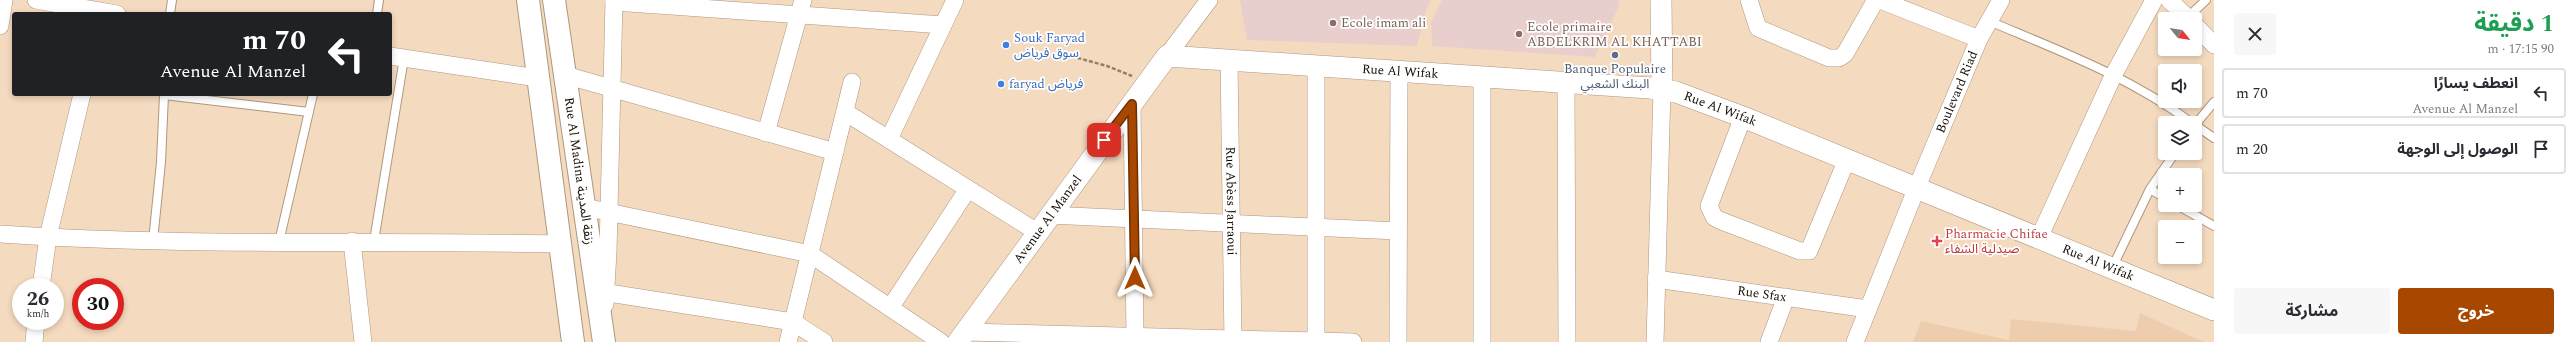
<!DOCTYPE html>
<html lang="ar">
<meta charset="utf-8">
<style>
:root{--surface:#fff;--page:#f7f7f7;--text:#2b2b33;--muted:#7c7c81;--line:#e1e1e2;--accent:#a84800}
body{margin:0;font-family:Spectral,"Noto Sans Arabic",serif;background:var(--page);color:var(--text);direction:rtl;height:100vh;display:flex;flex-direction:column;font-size:15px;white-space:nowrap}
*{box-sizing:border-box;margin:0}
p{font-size:13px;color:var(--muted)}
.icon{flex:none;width:22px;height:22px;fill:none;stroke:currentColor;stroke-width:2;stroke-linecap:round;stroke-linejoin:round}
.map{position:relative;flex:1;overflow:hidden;direction:ltr}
.side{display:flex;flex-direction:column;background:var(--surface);width:360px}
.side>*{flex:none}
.hud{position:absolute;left:12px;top:12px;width:380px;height:84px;border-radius:4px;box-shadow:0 2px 6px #0003;direction:rtl;background:#202124;color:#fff;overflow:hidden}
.needle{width:26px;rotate:120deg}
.buttons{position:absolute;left:2158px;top:12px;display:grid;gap:8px}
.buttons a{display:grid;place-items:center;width:44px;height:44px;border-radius:4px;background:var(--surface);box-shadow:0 2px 6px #0003;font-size:20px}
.speed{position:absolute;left:12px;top:278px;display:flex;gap:8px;font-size:20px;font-weight:700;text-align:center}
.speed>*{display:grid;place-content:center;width:52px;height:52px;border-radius:50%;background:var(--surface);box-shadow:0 2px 6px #0003;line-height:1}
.speed small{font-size:10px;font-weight:400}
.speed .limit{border:6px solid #d22;background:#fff;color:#111}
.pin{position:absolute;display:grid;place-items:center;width:34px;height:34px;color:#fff;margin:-17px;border-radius:8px;box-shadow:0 2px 6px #0006}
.me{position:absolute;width:44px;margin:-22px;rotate:0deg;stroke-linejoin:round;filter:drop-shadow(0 0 3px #0008)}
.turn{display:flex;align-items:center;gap:14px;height:84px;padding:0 20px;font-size:18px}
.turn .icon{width:52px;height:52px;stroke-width:2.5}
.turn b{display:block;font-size:28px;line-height:34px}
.round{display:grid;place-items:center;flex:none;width:42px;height:42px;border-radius:4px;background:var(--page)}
.summary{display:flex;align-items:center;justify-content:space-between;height:68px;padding:0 20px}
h1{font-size:24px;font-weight:700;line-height:30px;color:#1e9e55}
.button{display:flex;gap:8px;margin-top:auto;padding:8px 20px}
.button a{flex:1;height:46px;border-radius:4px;background:var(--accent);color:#fff;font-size:16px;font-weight:700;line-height:46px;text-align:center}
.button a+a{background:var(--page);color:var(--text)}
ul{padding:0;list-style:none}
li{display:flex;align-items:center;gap:12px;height:50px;margin:0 8px 6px;padding:0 12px;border:2px solid var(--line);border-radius:4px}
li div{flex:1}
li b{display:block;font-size:15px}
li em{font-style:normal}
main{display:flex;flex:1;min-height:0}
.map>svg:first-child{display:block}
</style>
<main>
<section class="side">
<div class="summary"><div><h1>1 دقيقة</h1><p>90 m · 17:15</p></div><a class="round"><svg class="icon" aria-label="close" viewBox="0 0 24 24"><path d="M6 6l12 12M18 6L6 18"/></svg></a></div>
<ul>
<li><svg class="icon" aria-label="left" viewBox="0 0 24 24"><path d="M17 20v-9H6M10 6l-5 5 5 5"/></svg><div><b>انعطف يسارًا</b><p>Avenue Al Manzel</p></div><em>70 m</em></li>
<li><svg class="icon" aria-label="arrive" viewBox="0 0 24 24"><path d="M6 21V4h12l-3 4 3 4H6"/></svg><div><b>الوصول إلى الوجهة</b></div><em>20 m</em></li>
</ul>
<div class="button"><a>خروج</a><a>مشاركة</a></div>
</section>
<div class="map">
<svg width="2214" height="342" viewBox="0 0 2214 342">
<rect width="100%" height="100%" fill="#f4dabf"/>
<path fill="#eecdae" d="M2140 313 2204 342H1913L1921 321 2009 340 2011 319 2136 331Z"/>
<path fill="#e8cecd" d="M1240 0H1431L1427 7 1417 46 1247 40Z
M1442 0H1618L1619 6 1595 57 1432 46 1431 22Z"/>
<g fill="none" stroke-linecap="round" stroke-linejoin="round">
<g stroke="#af977e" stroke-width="10">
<path id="service" d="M170 14 172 0
M377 14 379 0
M2188 17 2206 0
M1989 21C2060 51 2130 77 2192 123
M2195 125 2214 102
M2195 125 2214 138
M2150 189 2165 198
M2177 205 2214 226
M153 241 161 162 164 95 309 112
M374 241 404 58
M279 242 313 94
M2112 268 2150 189 2175 153"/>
</g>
<g stroke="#af977e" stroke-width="18">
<g id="minor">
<path d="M36 0 117 14"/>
<path d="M1749 0 1758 28 1829 58H1839L1845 54 1874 3 1880 0 1979 39"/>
<path d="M2169 0 2189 19"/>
<path d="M614 2 943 25"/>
<path d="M2195 25 2214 45"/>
<path d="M0 26 4 0"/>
<path d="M390 56 538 78"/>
<path d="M1167 56 1209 0"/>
<path id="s1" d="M1229 60 1233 342"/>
<path d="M565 75 835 152"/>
<path d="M1482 77V342"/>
<path d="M1566 83 1567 342"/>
<path d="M1132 103 1135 337"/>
<path d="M845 112 1037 232"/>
<path d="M1743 117 1709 206 1714 217 1719 220 1800 251H1809L1847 159"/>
<path d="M766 133 803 0"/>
<path d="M889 139 955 0"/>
<path d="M584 207 810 254 941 342"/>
<path d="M1049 215 1398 231"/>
<path d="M0 234C186 247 373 240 559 244"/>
<path d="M2039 238 2114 74 2154 0"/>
<path d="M352 241 363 342"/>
<path id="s2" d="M1656 279 1868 309"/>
<path d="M41 287 48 237 82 94"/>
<path d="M596 291 793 322 824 342"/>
<path d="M605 304 608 252 614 0"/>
<path d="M890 308 968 189"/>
<path d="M965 332 1353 342"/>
<path d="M34 342 36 321"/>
<path d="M788 342 852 82"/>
<path d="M1316 342V66"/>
<path d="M1398 342 1399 72"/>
<path d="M1655 342 1662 90"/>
<path d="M1769 342 1786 297"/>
<path id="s3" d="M1855 342 1917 187 1979 39 2001 0"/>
</g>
</g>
<g stroke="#af977e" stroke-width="22">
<g id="tertiary">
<path d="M1661 0 1662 90"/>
<path id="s4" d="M958 342 1167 56 1650 88 1676 92 1743 117 2214 310"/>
</g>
</g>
<g stroke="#af977e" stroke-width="24">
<path id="secondary" d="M528 0 573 342
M554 0 604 342"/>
</g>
<path stroke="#92806d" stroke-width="2.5" stroke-dasharray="4 2" stroke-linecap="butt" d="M1060 53 1107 66 1132 76"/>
<use href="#service" stroke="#fff" stroke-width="8"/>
<use href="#minor" stroke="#fff" stroke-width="17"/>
<use href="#tertiary" stroke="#fff" stroke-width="21"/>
<use href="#secondary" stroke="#fff" stroke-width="22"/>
</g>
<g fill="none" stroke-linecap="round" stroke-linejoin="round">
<g stroke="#6d2f00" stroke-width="10">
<path id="route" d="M1104 140 1132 104 1135 278"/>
</g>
<use href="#route" stroke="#a84800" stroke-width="7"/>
</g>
<g fill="#8d6e63" stroke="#fff" stroke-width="1.5">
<circle cx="1333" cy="23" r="4"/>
<circle cx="1519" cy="34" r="4"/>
</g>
<g fill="#3f7fe0" stroke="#fff" stroke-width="1.5">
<circle cx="1006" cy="45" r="4"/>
<circle cx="1001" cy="84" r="4"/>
</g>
<circle fill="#5c6f8a" stroke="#fff" stroke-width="1.5" cx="1615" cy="55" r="4"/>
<path fill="#e0444e" stroke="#fff" stroke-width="1.5" d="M1935 235h4v4h4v4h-4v4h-4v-4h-4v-4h4z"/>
<g text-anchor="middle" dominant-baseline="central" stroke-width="3.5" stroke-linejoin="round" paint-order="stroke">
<g font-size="13" fill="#785e54" stroke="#fff" text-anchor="start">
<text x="1341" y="23">Ecole imam ali</text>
<text x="1527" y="27">Ecole primaire<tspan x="1527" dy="15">ABDELKRIM AL KHATTABI</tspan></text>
</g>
<g font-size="13" fill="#366cbe" stroke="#fff" text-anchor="start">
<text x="1014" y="38">Souk Faryad<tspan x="1014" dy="15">سوق فرياض</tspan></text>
<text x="1009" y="84">faryad فرياض</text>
</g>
<g font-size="13" fill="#4e5e75" stroke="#fff">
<text x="1615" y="69">Banque Populaire<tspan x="1615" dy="15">البنك الشعبي</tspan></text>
</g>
<g font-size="13" fill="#170f06" stroke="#fff">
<text stroke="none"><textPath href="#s4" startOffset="588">Rue Al Wifak</textPath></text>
<text stroke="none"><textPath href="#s3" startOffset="270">Boulevard Riad</textPath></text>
<text stroke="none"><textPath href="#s4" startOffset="912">Rue Al Wifak</textPath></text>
<text transform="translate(579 171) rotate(82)">Rue Al Madina زنقة المدينة</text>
<text stroke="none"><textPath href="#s1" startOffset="141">Rue Abèss Jarraoui</textPath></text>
<text stroke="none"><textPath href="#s4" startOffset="152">Avenue Al Manzel</textPath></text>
<text stroke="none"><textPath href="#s4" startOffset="1320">Rue Al Wifak</textPath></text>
<text stroke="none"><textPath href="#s2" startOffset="107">Rue Sfax</textPath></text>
</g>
<g font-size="13" fill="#be3a42" stroke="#fff" text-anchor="start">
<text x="1945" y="234">Pharmacie Chifae<tspan x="1945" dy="15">صيدلية الشفاء</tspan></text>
</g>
</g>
</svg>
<div class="buttons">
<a><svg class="needle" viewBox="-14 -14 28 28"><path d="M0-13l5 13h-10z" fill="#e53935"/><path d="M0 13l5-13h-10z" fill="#7c7c81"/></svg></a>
<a><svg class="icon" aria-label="sound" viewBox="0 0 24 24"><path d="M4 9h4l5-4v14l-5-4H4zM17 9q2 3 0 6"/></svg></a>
<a><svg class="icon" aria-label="layers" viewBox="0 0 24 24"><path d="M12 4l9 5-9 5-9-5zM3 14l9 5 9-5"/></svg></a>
<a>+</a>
<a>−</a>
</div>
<div class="speed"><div>26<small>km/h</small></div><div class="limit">30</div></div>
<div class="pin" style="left:1104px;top:140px;background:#d93025"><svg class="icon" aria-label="arrive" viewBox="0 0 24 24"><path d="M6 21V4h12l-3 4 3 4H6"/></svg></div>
<svg class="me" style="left:1135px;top:278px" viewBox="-20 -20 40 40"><path d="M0-17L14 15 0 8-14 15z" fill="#a84800" stroke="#fff" stroke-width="4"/></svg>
<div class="hud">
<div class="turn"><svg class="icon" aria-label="left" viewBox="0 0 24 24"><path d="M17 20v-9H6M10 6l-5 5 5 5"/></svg><div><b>70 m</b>Avenue Al Manzel</div></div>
</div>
</div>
</main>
